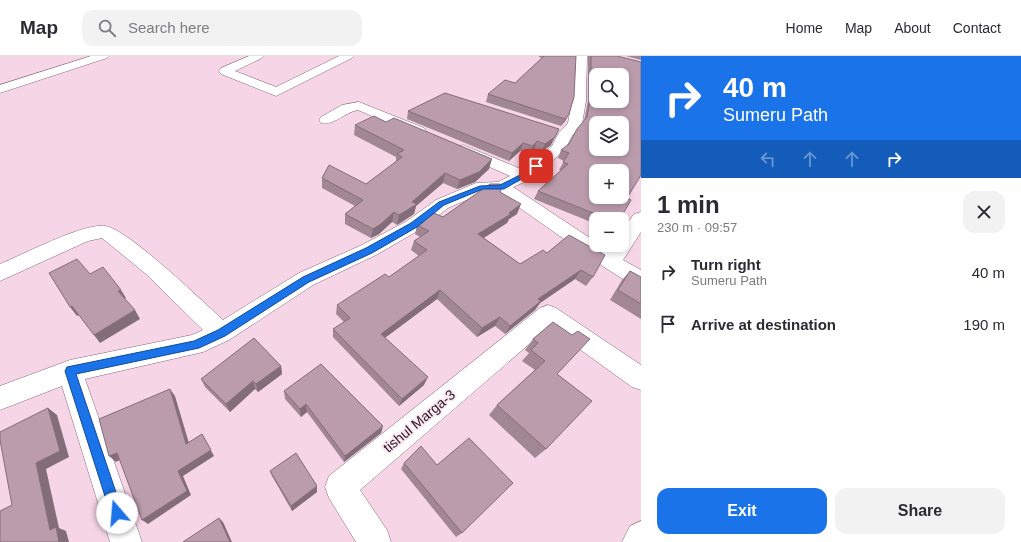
<!DOCTYPE html>
<meta charset="utf-8">
<style>
:root{--surface:#fff;--page:#f2f2f3;--text:#2b2b33;--muted:#7c7c81;--line:#e1e1e2;--accent:#1a73e8}
body{margin:0;font-family:Arial,sans-serif;background:var(--page);color:var(--text);height:100vh;display:flex;flex-direction:column;font-size:15px;white-space:nowrap}
*{box-sizing:border-box;margin:0}
p{font-size:13px;color:var(--muted)}
.icon{flex:none;width:22px;height:22px;fill:none;stroke:currentColor;stroke-width:2;stroke-linecap:round;stroke-linejoin:round}
.map{position:relative;flex:1;overflow:hidden}
.sheet{display:flex;flex-direction:column;background:var(--surface);width:380px}
.sheet>*{flex:none}
.guide{background:#1a73e8;color:#fff;overflow:hidden}
.fabs{position:absolute;left:589px;top:12px;display:grid;gap:8px}
.fabs a{display:grid;place-items:center;width:40px;height:40px;border-radius:8px;background:var(--surface);box-shadow:0 2px 6px #0003;font-size:20px}
.pin{position:absolute;display:grid;place-items:center;width:34px;height:34px;color:#fff;margin:-17px;border-radius:8px;box-shadow:0 2px 6px #0006}
.me{position:absolute;width:44px;margin:-22px;rotate:342deg;stroke-linejoin:round;filter:drop-shadow(0 0 3px #0008)}
.turn{display:flex;align-items:center;gap:14px;height:84px;padding:0 16px;font-size:18px}
.turn .icon{width:52px;height:52px;stroke-width:2.5}
.turn b{display:block;font-size:28px;line-height:34px}
.lanes{display:flex;align-items:center;height:38px;padding:0 16px;background:#0003;justify-content:center;gap:20px;direction:ltr}
.lanes .off{opacity:.35}
.round{display:grid;place-items:center;flex:none;width:42px;height:42px;border-radius:12px;background:var(--page)}
.overview{display:flex;align-items:center;justify-content:space-between;height:68px;padding:0 16px}
h1{font-size:24px;font-weight:700;line-height:30px}
.action{display:flex;gap:8px;margin-top:auto;padding:8px 16px}
.action a{flex:1;height:46px;border-radius:12px;background:var(--accent);color:#fff;font-size:16px;font-weight:700;line-height:46px;text-align:center}
.action a+a{background:var(--page);color:var(--text)}
ul{padding:0;list-style:none}
li{display:flex;align-items:center;gap:12px;height:52px;padding:0 16px}
li div{flex:1}
li b{display:block;font-size:15px}
li em{font-style:normal}
header{display:flex;align-items:center;gap:24px;box-sizing:border-box;height:56px;padding:0 20px;background:var(--surface);border-bottom:1px solid var(--line)}
header strong{font-size:19px}
nav{display:flex;gap:22px;margin-inline-start:auto;font-size:14px}
.search{width:280px;height:36px;background:var(--page);display:flex;align-items:center;gap:10px;box-sizing:border-box;padding:0 14px;border-radius:12px;color:var(--muted);font-size:15px}
main{display:flex;flex:1;min-height:0}
.map>svg:first-child{display:block}
</style>
<header>
<strong>Map</strong>
<div class="search"><svg class="icon" aria-label="search" viewBox="0 0 24 24"><circle cx="10" cy="10" r="6"/><path d="M15 15l6 6"/></svg>Search here</div>
<nav><a>Home</a><a>Map</a><a>About</a><a>Contact</a></nav>
</header>
<main>
<div class="map">
<svg width="641" height="486" viewBox="0 0 641 486">
<rect width="100%" height="100%" fill="#f6d5e6"/>
<g fill="none" stroke-linecap="round" stroke-linejoin="round">
<g stroke="#856877" stroke-width="1">
<path id="minor" d="M91 0H109L107 2 0 37V29Z
M249 0H264L262 2 235 15 276 31 339 0H354L352 2 276 40 221 18 219 15 221 12Z
M575 0H587L586 45 582 68 572 80 564 95 529 124 513 131 596 186V189H600L608 194 612 189H622V175L634 158 641 156V176L623 204 641 214V232L634 230 604 211 497 136H485L448 152 421 173 376 199 313 229 229 284 203 296 85 323 142 486H110L62 330 0 354V330L70 304 192 279 203 274 146 218 102 182 88 185 0 225V208C22 199 83 167 105 170 128 173 202 245 223 264L299 217 362 189 407 165 436 144 476 127 498 126 510 120 458 97 455 94 458 91 463 89 468 91 521 113 552 90 558 78 568 67 572 45Z
M359 46 424 72 426 75 424 78 419 79 414 78 358 54C345 56 334 70 321 67L319 64 321 61 342 49Z
M548 249 556 252 641 309V334L632 331 549 271 360 434 387 474 391 486H356L329 442 325 431 329 420 540 252Z
M641 465V486H622L630 470Z"/>
</g>
<use href="#minor" fill="#fff" fill-rule="evenodd"/>
</g>
<path fill="#a18694" d="M539 0H576L569 58 565 65 561 70 486 46 488 38 515 27 542 2 539 1Z
M588 0H617L627 142 620 163H596V168L534 143 538 135 561 115 559 114 564 105 558 102 561 94 569 88 584 65 588 45Z
M626 0H641V4Z
M445 37 551 89 541 96 534 94 529 98 520 95 509 105 407 63 408 55Z
M355 69 489 113 475 126 457 133 443 127 416 150 414 158 397 169 392 166 379 178 371 182 345 168V158L355 150 322 132V122L366 128 396 106V101L354 79Z
M500 137 517 158 509 163 507 167 484 182 520 208 547 197 569 179 593 221 586 230 575 223 540 247 535 254 505 278 495 270 477 281 437 243 385 282 424 329 399 350 333 281V273L344 266 336 258 337 249 389 221 419 200 411 194 414 185 420 181 415 178 417 169 443 161Z
M630 215 641 221V263L610 244 622 224Z
M553 266 557 318 546 393 535 402 489 359 497 349 535 314 522 305 529 297 525 294 533 283Z
M281 310 282 318 258 336 255 333 230 356 205 331 201 323Z
M284 335 383 370 381 377 344 406 307 356 301 361 285 343Z
M404 407 437 409 462 477 456 481 401 413Z
M270 415 317 436 292 455 272 420Z"/>
<path fill="#836d78" d="M569 58 565 65 561 70 565 63Z
M559 73 551 89 541 96 545 88Z
M537 85 534 94 529 98 533 90Z
M523 87 520 95 509 105 512 97Z
M492 103 489 113 475 126 457 133 460 124Z
M445 117 443 127 416 150 414 158 397 169 399 159 412 146Z
M521 148 517 158 509 163 507 167 475 187 478 178Z
M394 156 392 166 379 178 371 182 373 173Z
M581 214 575 223 540 247 535 254 505 278 510 270 538 243Z
M121 234 126 242 123 244 118 235Z
M440 234 437 243 379 286 381 278Z
M72 250 79 259 77 260 70 251Z
M135 254 140 263 100 287 94 279Z
M500 261 495 270 477 281 482 272Z
M281 310 282 318 258 336 256 328Z
M428 321 424 329 399 350 402 343Z
M253 325 255 333 230 356 226 348Z
M170 333 175 340 191 394 186 388Z
M306 348 307 356 301 361 300 353Z
M48 352 57 359 69 401 46 413 59 472 66 475 69 486H59L50 474 36 407Z
M383 370 381 377 344 406 345 400Z
M202 378 214 400 183 420 191 439 148 468 142 464 178 415Z
M117 397 123 402 116 406 109 400Z
M317 430V436L292 455 291 450Z
M219 462 223 466 232 486H230Z"/>
<path fill="#bb9cac" stroke="#836d78" fill-rule="evenodd" d="M544 0H576L574 41 569 58 565 63 488 38 505 24 515 27Z
M591 0H617L641 6V119L627 142 631 144 620 163H608L538 135 568 108 563 106 569 97 561 94 569 88 577 73 587 61 591 38ZM596 19H622V45H596ZM596 67H622V93H596ZM596 115H622V141H596Z
M445 37 559 73 555 81 545 88 537 85 533 90 523 87 512 97 408 55Z
M374 60 386 66 394 62 492 103 479 116 460 124 445 117 412 146 417 148 399 159 394 156 381 168 373 173 345 158 363 144 322 122 329 109 366 128 402 101 397 98 404 94 355 69Z
M490 128H500L503 130 500 136 521 148 509 157 511 158 478 178 520 208 543 194 547 197 569 179 605 199 593 221 581 214 538 243 541 245 510 270 500 261 482 272 440 234 381 278 428 321 402 343 333 273 350 262 337 249 385 218 389 221 427 194 414 185 429 175 417 169 434 157 443 161Z
M77 203 90 218 103 211 121 234 118 235 135 254 94 279 72 250 70 251 49 217Z
M630 215 641 221V248L618 234Z
M553 266 572 279 578 275 590 283 557 318 592 345 546 393 497 349 545 305 531 294 538 287 533 283Z
M254 282 281 310 256 328 253 325 226 348 201 323Z
M321 308 383 370 345 400 306 348 300 353 284 335Z
M170 333 186 388 202 378 211 394 178 415 187 435 142 464 117 397 109 400 99 363Z
M48 352 60 395 36 407 50 474 56 471 59 486H0V455L12 449 0 384V376Z
M469 382 513 427 462 477 404 407 421 390 437 409Z
M296 397 317 430 291 450 270 415Z
M219 462 230 486H183Z"/>
<path fill="#1a73e8" stroke="#114b97" d="M534 108 540 110 525 121 504 133H483L444 149 417 171 372 197 309 226 225 280 199 292 76 318 123 457 121 462 117 464 112 462 65 315 67 311 194 285 218 274 303 221 366 192 411 167 439 146 480 130 500 129 520 119Z"/>
<g text-anchor="middle" dominant-baseline="central" stroke-width="3.5" stroke-linejoin="round" paint-order="stroke">
<g font-size="14" fill="#281c22" stroke="#fbe6f1">
<text transform="translate(419 365) rotate(-40)">tishul Marga-3</text>
</g>
</g>
</svg>
<div class="fabs">
<a><svg class="icon" aria-label="search" viewBox="0 0 24 24"><circle cx="10" cy="10" r="6"/><path d="M15 15l6 6"/></svg></a>
<a><svg class="icon" aria-label="layers" viewBox="0 0 24 24"><path d="M12 4l9 5-9 5-9-5zM3 14l9 5 9-5"/></svg></a>
<a>+</a>
<a>−</a>
</div>
<div class="pin" style="left:536px;top:110px;background:#d93025"><svg class="icon" aria-label="arrive" viewBox="0 0 24 24"><path d="M6 21V4h12l-3 4 3 4H6"/></svg></div>
<svg class="me" style="left:117px;top:457px" viewBox="-20 -20 40 40"><circle r="19" fill="#fff"/><path d="M0-13L10 11 0 6-10 11z" fill="#1a73e8"/></svg>
</div>
<section class="sheet">
<div class="guide">
<div class="turn"><svg class="icon" aria-label="right" viewBox="0 0 24 24"><path d="M7 20v-9h11M14 6l5 5-5 5"/></svg><div><b>40 m</b>Sumeru Path</div></div>
<div class="lanes"><svg class="icon off" aria-label="left" viewBox="0 0 24 24"><path d="M17 20v-9H6M10 6l-5 5 5 5"/></svg><svg class="icon off" aria-label="ahead" viewBox="0 0 24 24"><path d="M12 20V5M6 11l6-6 6 6"/></svg><svg class="icon off" aria-label="ahead" viewBox="0 0 24 24"><path d="M12 20V5M6 11l6-6 6 6"/></svg><svg class="icon" aria-label="right" viewBox="0 0 24 24"><path d="M7 20v-9h11M14 6l5 5-5 5"/></svg></div>
</div>
<div class="overview"><div><h1>1 min</h1><p>230 m · 09:57</p></div><a class="round"><svg class="icon" aria-label="close" viewBox="0 0 24 24"><path d="M6 6l12 12M18 6L6 18"/></svg></a></div>
<ul>
<li><svg class="icon" aria-label="right" viewBox="0 0 24 24"><path d="M7 20v-9h11M14 6l5 5-5 5"/></svg><div><b>Turn right</b><p>Sumeru Path</p></div><em>40 m</em></li>
<li><svg class="icon" aria-label="arrive" viewBox="0 0 24 24"><path d="M6 21V4h12l-3 4 3 4H6"/></svg><div><b>Arrive at destination</b></div><em>190 m</em></li>
</ul>
<div class="action"><a>Exit</a><a>Share</a></div>
</section>
</main>
